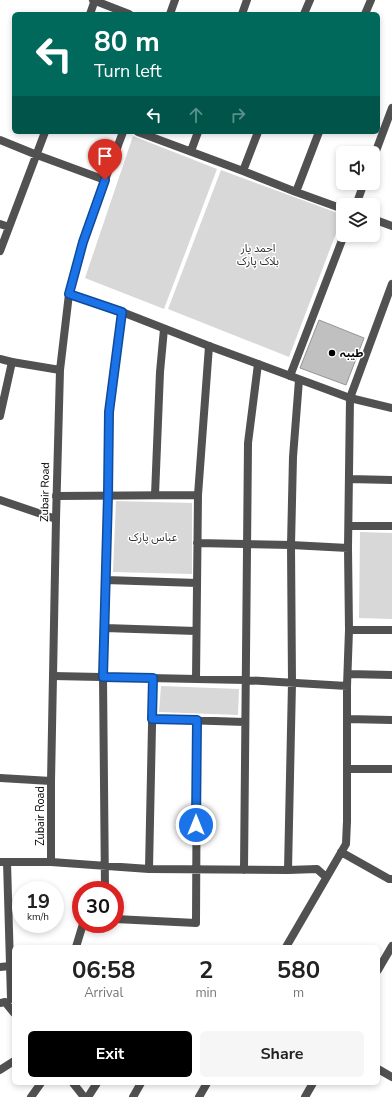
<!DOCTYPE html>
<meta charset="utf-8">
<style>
:root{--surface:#fff;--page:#f6f6f6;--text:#222;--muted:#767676;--accent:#000}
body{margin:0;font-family:"Nunito Sans","Noto Sans Arabic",sans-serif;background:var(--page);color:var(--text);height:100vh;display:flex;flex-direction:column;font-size:15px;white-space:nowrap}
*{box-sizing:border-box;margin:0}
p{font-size:13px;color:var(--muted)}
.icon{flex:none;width:22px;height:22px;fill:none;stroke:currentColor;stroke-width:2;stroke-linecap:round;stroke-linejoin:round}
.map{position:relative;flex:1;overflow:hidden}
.side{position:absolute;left:12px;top:945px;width:368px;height:140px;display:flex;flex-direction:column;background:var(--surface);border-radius:6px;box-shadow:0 2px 6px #0003}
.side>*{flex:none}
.top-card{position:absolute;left:12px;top:12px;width:368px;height:122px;border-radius:6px;box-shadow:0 2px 6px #0003;background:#00695c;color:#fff;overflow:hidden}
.buttons{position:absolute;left:336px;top:146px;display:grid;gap:8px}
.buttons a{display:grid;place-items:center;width:44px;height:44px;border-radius:6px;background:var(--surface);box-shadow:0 2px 6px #0003;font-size:20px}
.speed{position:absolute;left:12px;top:881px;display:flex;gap:8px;font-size:20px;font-weight:700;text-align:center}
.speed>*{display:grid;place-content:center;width:52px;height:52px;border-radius:50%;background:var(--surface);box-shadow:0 2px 6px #0003;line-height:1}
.speed small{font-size:10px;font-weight:400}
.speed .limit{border:6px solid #d22;background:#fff;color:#111}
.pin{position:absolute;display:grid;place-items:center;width:34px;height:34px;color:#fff;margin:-41px -17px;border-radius:50% 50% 50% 0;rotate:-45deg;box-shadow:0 0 4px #0007}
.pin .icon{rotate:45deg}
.me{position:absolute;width:44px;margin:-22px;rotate:0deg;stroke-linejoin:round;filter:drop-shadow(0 0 3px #0008)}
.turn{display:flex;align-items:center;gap:14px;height:84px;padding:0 16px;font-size:18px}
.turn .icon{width:52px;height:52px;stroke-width:2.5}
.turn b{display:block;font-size:28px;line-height:34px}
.lanes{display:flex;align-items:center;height:38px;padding:0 16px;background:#0003;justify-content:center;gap:20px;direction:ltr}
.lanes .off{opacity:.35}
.eta{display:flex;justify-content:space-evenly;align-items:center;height:68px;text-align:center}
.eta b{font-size:24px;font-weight:700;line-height:28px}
.primary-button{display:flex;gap:8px;margin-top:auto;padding:8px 16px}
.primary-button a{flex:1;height:46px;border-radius:6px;background:var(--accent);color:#fff;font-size:16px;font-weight:700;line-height:46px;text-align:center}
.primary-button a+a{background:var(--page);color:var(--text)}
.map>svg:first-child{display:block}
</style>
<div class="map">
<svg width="392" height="1097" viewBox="0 0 392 1097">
<rect width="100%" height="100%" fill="#fff"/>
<path fill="#d8d8d8" d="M133 136 217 169 164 309 85 278Z
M221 170 343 215 289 357 168 309Z
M116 501 192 503V574L113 572Z
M360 532 392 533V619L359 618Z
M161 686 239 689 238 715 159 712Z"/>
<path fill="#c0c0c0" stroke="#959595" d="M319 320 364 338 346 385 300 368Z"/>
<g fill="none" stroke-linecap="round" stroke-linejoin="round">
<path stroke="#515151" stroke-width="8" d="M93 0 129 14
M90 14 95 0
M242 14 247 0
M304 14 310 0
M365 14 371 0
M138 132 243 171 296 192 343 209
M0 140 37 155 105 180
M191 151 198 132
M373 159 392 108
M243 171 258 132
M296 192 319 132
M356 205 364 183
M373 219 392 226
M0 224 9 227
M0 251 45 132
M290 376 344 235
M0 416 12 362
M349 479 392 480
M155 495 160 372 164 329
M56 496 198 495
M0 500 56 519
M349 526H392
M197 543 291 545 348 548
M106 580 197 583
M105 628 196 631
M349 630H392
M348 674 392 675
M53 676 245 680 347 686
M196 679 198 495 209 346
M152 719 245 722
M347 719 392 720
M347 769H392
M0 778 51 781
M341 852 389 879H392
M0 862H51L149 869 288 870 317 869 326 877
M7 862 11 999
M149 869 153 678
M244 870 248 443 258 364
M288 870 292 683 291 545 293 457 299 380
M105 890 103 677 108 495 109 412 122 312
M115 919 196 923 197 720
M76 947 83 924
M286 947 346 844 347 821V686L349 630 348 548 350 398 392 284
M0 967 10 966
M378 970 392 946
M0 1003 5 1002 14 1013
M378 1069 392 1077
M0 1070 14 1061
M73 1083 84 1097
M31 1097 41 1083
M88 1097 97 1083
M133 1097 141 1083
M199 1097 207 1083
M305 1097 313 1083"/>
<path stroke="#515151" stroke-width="8" d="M170 14 175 0
M69 294 122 312 209 346 350 398 392 408
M0 359 12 362 60 370
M51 862V781L56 519 60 370 69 294 83 242 105 180 123 132"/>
</g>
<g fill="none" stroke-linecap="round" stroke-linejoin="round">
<g stroke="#114b97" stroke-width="10">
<path id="route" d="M105 180 83 242 69 294 122 312 109 412 108 495 103 677 153 678 152 719 197 720 196 825"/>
</g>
<use href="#route" stroke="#1a73e8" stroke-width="7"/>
</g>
<circle fill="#000" stroke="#fff" stroke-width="1.5" cx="332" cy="353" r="4"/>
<g text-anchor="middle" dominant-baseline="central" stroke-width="3" stroke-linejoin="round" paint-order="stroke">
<g font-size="11" fill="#2f2f2f" stroke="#fff">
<text x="258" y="248">احمد یار<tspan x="258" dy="13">بلاک پارک</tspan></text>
<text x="153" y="537">عباس پارک</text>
</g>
<g font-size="11" font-weight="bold" fill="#000" stroke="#fff" text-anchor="start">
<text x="340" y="353">طیبہ</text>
</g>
<g font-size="11" fill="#000" stroke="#fff">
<text transform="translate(45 492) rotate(-89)">Zubair Road</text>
<text transform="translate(40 816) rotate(-90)">Zubair Road</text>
</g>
</g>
</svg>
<div class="buttons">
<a><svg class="icon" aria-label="sound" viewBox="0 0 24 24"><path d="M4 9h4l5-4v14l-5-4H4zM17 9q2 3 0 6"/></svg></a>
<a><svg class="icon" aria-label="layers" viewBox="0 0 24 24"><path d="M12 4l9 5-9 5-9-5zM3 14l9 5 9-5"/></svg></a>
</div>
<div class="speed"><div>19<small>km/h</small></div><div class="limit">30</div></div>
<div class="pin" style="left:105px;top:180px;background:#d93025"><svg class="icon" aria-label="arrive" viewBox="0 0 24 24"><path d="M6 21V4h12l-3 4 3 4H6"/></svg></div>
<svg class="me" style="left:196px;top:825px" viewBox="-20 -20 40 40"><circle r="17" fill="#1a73e8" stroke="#fff" stroke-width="3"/><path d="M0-11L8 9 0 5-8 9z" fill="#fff"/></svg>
<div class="top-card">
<div class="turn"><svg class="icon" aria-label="left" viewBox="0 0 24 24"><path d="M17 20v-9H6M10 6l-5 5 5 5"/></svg><div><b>80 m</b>Turn left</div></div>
<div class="lanes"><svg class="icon" aria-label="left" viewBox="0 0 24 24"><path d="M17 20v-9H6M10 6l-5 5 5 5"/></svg><svg class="icon off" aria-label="ahead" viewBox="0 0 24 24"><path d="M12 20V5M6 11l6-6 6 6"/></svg><svg class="icon off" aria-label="right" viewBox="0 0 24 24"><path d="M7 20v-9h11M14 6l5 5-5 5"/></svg></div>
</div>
<section class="side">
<div class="eta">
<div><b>06:58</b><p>Arrival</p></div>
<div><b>2</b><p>min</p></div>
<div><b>580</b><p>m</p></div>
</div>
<div class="primary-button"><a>Exit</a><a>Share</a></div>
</section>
</div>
